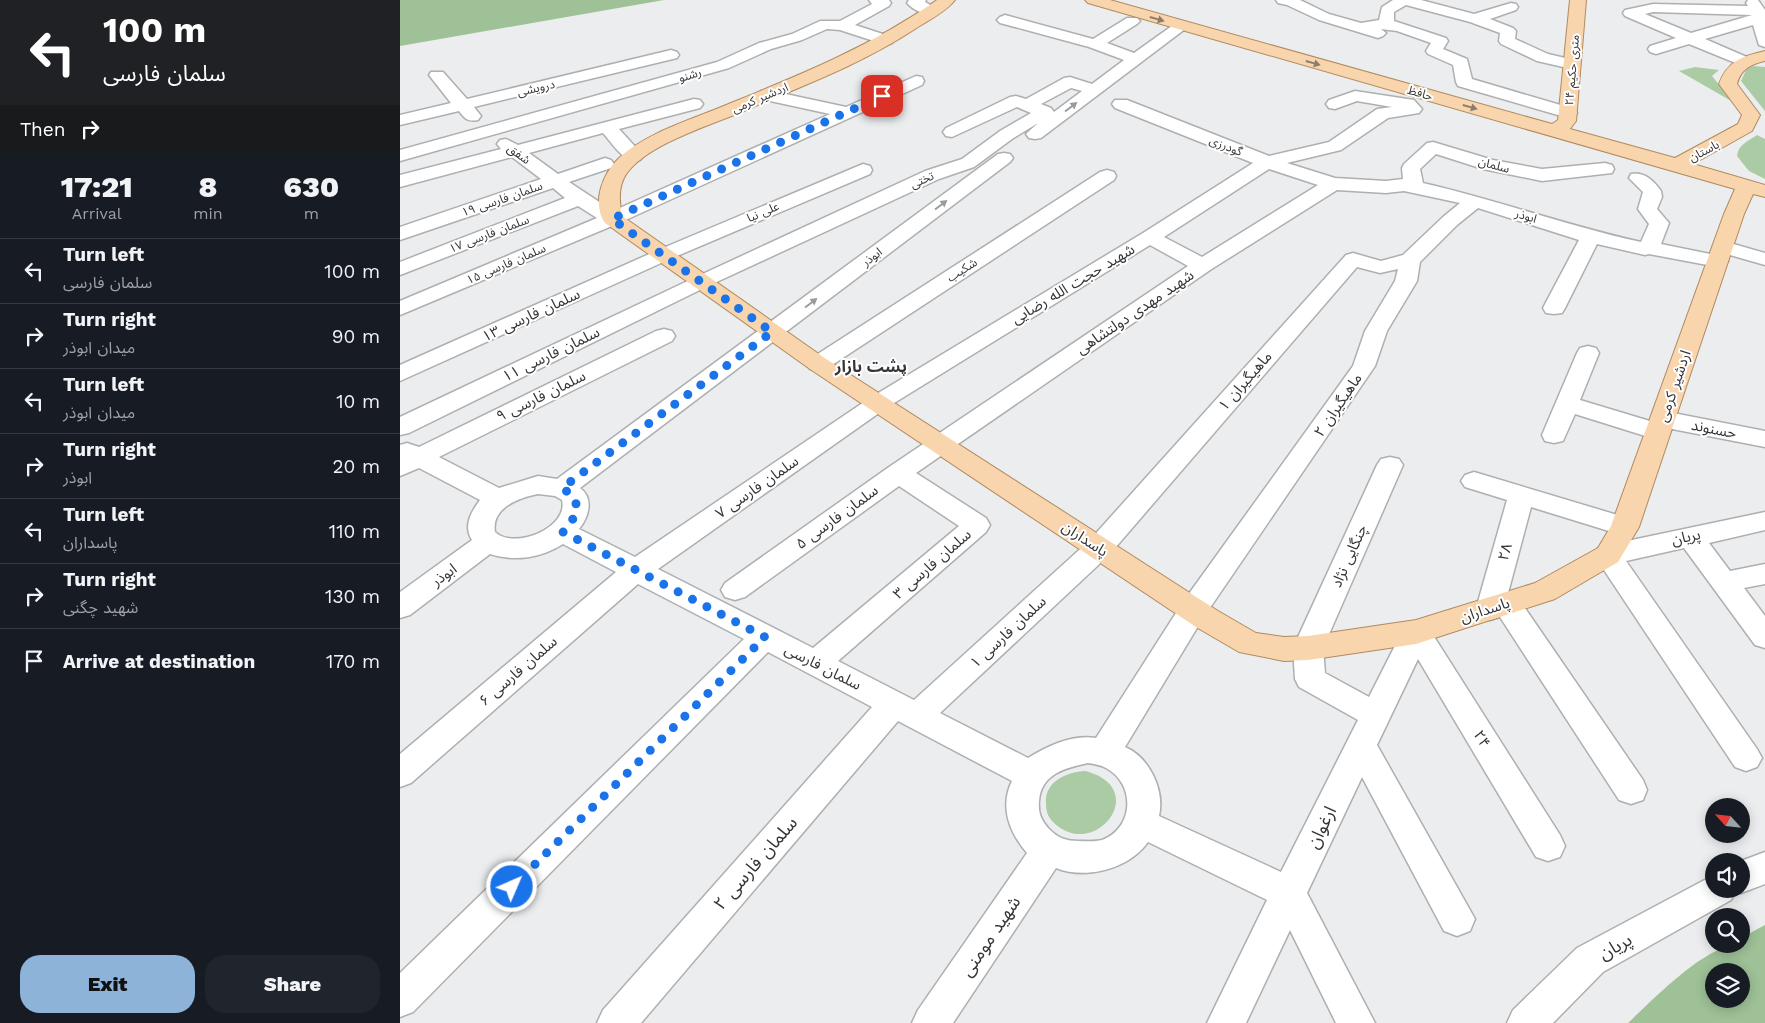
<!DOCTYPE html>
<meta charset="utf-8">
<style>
:root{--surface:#171b24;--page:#20242c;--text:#f1f3f6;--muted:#9ea1a6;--line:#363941;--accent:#8eb3d8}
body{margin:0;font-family:"Work Sans","Noto Sans Arabic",sans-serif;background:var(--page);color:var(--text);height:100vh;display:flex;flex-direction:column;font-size:19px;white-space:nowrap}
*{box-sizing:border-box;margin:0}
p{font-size:16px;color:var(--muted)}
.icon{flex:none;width:28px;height:28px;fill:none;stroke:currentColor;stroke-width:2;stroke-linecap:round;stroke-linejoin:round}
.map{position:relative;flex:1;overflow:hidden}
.drawer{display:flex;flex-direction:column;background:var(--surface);width:400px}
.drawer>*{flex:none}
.guide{background:#202124;color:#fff;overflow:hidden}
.needle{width:32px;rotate:297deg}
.fabs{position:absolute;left:1305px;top:798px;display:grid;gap:10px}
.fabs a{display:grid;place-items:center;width:45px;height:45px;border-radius:50%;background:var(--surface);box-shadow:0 2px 12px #0003;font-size:25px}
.pin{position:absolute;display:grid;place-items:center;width:42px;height:42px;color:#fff;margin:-21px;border-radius:10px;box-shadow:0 2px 8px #0006}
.me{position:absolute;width:55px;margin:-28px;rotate:45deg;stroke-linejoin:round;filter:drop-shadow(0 0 4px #0008)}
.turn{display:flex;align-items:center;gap:18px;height:105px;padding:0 20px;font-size:22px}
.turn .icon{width:65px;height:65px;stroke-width:2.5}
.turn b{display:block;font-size:35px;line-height:42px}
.then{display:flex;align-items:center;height:48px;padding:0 20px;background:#0003;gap:10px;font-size:19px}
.eta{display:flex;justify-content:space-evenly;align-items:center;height:85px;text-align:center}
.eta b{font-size:30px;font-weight:800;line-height:35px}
.action{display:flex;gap:10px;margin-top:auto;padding:10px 20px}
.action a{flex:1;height:58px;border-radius:20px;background:var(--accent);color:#111;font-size:20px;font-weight:800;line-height:58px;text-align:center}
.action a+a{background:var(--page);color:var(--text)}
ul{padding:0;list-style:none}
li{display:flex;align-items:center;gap:15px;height:65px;padding:0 20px;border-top:1px solid var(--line)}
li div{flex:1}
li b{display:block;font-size:19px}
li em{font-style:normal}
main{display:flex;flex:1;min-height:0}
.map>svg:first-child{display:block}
</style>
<main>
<section class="drawer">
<div class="guide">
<div class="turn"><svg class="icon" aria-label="left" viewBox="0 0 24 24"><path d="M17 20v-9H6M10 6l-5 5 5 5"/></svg><div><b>100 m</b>سلمان فارسی</div></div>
<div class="then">Then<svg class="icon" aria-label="right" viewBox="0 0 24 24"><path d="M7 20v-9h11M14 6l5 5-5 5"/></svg></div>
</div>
<div class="eta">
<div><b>17:21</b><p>Arrival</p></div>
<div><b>8</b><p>min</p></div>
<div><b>630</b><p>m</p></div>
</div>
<ul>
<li><svg class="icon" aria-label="left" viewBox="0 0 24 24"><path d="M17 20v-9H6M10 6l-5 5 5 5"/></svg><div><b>Turn left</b><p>سلمان فارسی</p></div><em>100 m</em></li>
<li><svg class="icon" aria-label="right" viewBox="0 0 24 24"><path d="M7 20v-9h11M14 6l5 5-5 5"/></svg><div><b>Turn right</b><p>میدان ابوذر</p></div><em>90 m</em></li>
<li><svg class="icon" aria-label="left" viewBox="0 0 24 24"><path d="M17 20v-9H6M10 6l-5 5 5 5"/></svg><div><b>Turn left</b><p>میدان ابوذر</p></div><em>10 m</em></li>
<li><svg class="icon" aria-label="right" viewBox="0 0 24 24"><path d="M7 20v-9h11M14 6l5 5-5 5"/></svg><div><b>Turn right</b><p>ابوذر</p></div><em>20 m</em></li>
<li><svg class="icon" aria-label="left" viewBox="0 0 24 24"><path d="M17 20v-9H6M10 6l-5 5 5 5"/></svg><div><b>Turn left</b><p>پاسداران</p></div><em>110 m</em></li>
<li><svg class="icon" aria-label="right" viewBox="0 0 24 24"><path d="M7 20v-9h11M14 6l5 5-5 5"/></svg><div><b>Turn right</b><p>شهید چگنی</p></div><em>130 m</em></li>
<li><svg class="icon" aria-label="arrive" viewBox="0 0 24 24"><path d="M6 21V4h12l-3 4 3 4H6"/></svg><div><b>Arrive at destination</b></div><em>170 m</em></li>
</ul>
<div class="action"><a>Exit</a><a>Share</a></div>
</section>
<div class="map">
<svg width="1365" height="1023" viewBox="0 0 1365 1023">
<rect width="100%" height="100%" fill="#ecedee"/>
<path fill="#aacba3" d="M1354 66 1365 67V111L1341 81 1347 68Z
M1295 67 1319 70 1312 76 1333 102 1279 71Z
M1357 135 1365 139V179L1349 171 1337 156C1338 145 1348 141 1357 135Z
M685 771C753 788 694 863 653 822 648 817 646 811 646 804 644 782 666 772 685 771Z"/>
<path fill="#9ec197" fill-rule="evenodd" d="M0 0H264L0 46Z
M1365 925V1023H1228C1254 999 1306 944 1341 944V938ZM1314 971H1341V999H1314Z"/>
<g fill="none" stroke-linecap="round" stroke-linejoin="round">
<g stroke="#aeafb1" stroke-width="3">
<path id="minor" d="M469 0H489L491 3 489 6 455 25 492 37 494 40 492 43 486 45 440 30 427 29 402 40 371 49 329 68 0 161V150L317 62 359 43 392 34 420 21H440L472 4Z
M509 0H526L525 2 536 8 538 11 536 14C527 17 513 10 507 3Z
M876 0H900L929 14 961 23 979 20 982 7 993 0H1021L1074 14 1111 3 1116 4 1118 7 1116 10 1090 19 1113 28 1116 31 1115 39 1148 54 1178 61 1180 64 1178 67 1172 69 1137 61 1101 44 1099 41 1100 33 1070 22 1006 5 994 12V21L1046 38 1048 41 1043 49 1067 59 1072 79 1174 109 1177 113 1174 117 1168 118 1058 86 1056 82 1053 65 1028 54 1026 51 1031 43 997 31 981 29 986 33 983 36 978 38 919 20 887 5 878 3Z
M1348 0H1358L1365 10V47L1359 45 1353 25 1305 39 1349 58 1351 61 1349 64 1343 66 1289 44 1256 54 1250 52 1248 49 1250 46 1276 38 1225 16 1223 13 1225 10 1253 4 1348 6 1346 3ZM1253 12 1351 15H1352L1291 33 1245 14Z
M605 15 693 39 727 18H737L740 21 737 24 707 43 734 53 776 23H786L789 26 641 138 635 139 629 138 626 134 638 123 612 139 574 167 539 179 308 286 9 433 0 435V417L294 278 525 171 562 159 600 131 631 113 617 107 552 137 546 136 543 132 546 128 610 97 616 96 626 99 664 78 670 77 692 84 724 60 689 47 600 23 597 20 600 17ZM671 88 682 91 654 112 651 108 641 104Z
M271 50 277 52 279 55 277 58 74 107 81 116 78 120C68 122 65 119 59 111L0 125V115L51 103 29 75 31 72H43L67 99Z
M516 76 522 77 524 81 522 85 219 223 0 315V301L197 218 178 206 0 275V262L165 198 153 188 0 240V227L141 179 112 157 0 187V175L101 149 97 144 100 140 106 139 118 145 294 99 300 100 303 104 300 108 219 129 240 152 243 156 240 160C224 164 213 144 203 133L129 153 158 174 199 160 205 158 211 160 214 164 211 168 169 182 213 211 430 114 361 99 359 95 361 91 367 90 446 107Z
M955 91 1014 100 1022 109 1019 113 988 118 941 150 887 163 935 178 986 181 1003 179 1002 168 1004 164 1027 143 1033 142 1093 160 1142 169 1205 163 1212 165 1214 169 1212 173 1142 181 1083 169 1036 154 1020 169 1023 183C1097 200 1168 226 1241 242L1249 224 1238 209 1243 192 1229 178 1231 174C1244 171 1254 181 1261 191L1262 197 1257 209 1269 223 1261 244 1325 257 1328 261 1325 265 1318 267 1249 254 1245 255 1197 244 1165 308 1162 313 1154 314 1146 313 1143 308 1179 240 1078 208 1057 225 1020 262 1017 281 987 331 975 366 803 618 725 747C749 757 765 790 759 816L881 872 958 720 899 687 895 679 893 648 977 465 981 459 990 457 999 459 1003 465 923 648 925 673 969 697 1006 624 1016 621 1026 624 1160 835 1165 846 1160 857 1148 861 1136 857 1018 659 977 745 1075 919 1070 931 1057 936 1044 931 962 777 907 893 975 1023H936L890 930 846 1023H807L867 900 748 842C729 869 686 880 656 868L553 1023H512L518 1010 627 853C610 833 599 807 612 781L498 721 241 1023H197L203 1010 472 707 368 652 13 1012 0 1017V973L344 639 238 584 11 783 0 787V754L216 572 163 544C141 558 115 562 90 554L10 615 0 618V592L72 540C63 526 71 512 80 500L19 468 0 476V445L7 443 19 447 256 331 264 329 272 331 275 336 272 341 39 457 99 488 138 476 157 479 598 154 604 153 610 154 613 158 610 162 180 488C194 498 189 517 179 529L235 557 470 398 743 233 853 163 715 108 712 104 715 100H727L869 156 929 142 977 109 992 107 957 101 935 109 929 108 926 104 929 100ZM869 169 918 185 802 257 764 237ZM937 190 986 193 1004 191 1060 203 1043 217 1003 255 981 261 953 253 946 255 689 541 514 700 438 661 586 532 590 525 586 518 516 473 810 270ZM750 245 788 266 489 467 325 583 321 590 325 597 335 600 345 597 499 486 559 526 413 648 258 569 486 408ZM957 267 980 273 998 269 995 281 965 331 953 366 783 602 696 738C673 734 647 746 628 758L540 713 709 555ZM138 494 155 496 162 500C169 528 114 550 95 532 91 508 118 498 138 494ZM688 763C694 764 701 765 706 768 736 784 734 828 702 840 694 842 686 841 679 841 666 841 658 838 649 829 641 820 638 813 639 801 641 774 665 768 688 763Z
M463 164 470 166 472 170 470 174 270 259 0 381V365L256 251Z
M707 170 714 172 716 176 714 180 426 369 418 371 410 369 407 364 410 359 700 172Z
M1323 241 1365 253V265L1316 251 1313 247 1316 243Z
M1188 346 1196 348 1199 353 1180 400 1253 422 1251 419 1254 414 1263 411 1365 431V447L1267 428 1270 432 1267 438 1258 440 1175 414 1163 441 1154 443 1145 441 1142 435 1177 353 1180 348Z
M1074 472 1234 520 1238 527 1234 534 1225 536 1131 507 1108 593 1116 595 1243 780 1247 790 1243 800 1231 804 1219 800 1100 617 1090 620 1080 617 1076 609 1107 500 1065 487 1061 481 1065 475Z
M1365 512V530L1309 543 1330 571 1365 564V584L1344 588 1365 616V648L1355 645 1284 548 1226 561 1357 749 1362 758 1357 767 1346 771 1335 767 1194 555 1198 548 1208 545Z
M1365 852V884L1341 893 1336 891 1331 900 1203 972 1153 1023H1107L1113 1010 1177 948 1314 875V889H1341V861Z"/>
</g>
<g stroke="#b18a60" stroke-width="2">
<path id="major" d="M537 0H555C546 12 527 21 515 29 462 64 402 86 344 111 311 125 248 144 227 173 218 185 219 202 222 216L426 359 818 611 856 633 884 637 908 636 1016 620 1135 583 1198 548 1211 526 1324 214 1335 189 688 3 685 0H710L1152 124 1158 120 1170 0H1186L1176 121 1170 129 1275 158 1338 124 1342 115 1319 84C1327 61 1343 56 1365 51V61C1351 64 1341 69 1337 84L1360 115 1352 131 1293 164 1365 185V197L1353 194 1344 214 1239 527 1218 562 1155 599 1016 644 908 660 884 661 839 652 796 627 410 369 205 223C191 203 203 173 219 158 249 131 294 119 331 103 405 73 471 46 537 0Z"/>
</g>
<use href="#minor" fill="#fff" fill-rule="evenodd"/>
<use href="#major" fill="#f8d5ad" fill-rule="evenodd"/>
</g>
<defs><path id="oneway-solid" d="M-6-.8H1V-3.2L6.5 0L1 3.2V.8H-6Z" transform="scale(1.25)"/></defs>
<g fill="#8c7c6b">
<use href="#oneway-solid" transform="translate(757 19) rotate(16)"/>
<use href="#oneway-solid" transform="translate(913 63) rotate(16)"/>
<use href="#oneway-solid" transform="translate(1070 107) rotate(16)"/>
</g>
<g fill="#9a9a9a">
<use href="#oneway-solid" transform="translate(671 107) rotate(-37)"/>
<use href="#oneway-solid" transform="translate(541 205) rotate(-37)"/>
<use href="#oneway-solid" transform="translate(411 303) rotate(-37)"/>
</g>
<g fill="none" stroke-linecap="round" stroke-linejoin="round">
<path stroke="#1a73e8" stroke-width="9" stroke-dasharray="0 16.2" d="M112 887 365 637 163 532C178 515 184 502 162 488L372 332 212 219 482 96"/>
</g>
<g text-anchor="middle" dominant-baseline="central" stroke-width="4" stroke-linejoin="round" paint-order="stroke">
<g font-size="12" fill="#343435" stroke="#fff">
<text transform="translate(1172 70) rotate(-85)">۲۴ متری حکیم</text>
<text transform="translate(290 75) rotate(-16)">رشنو</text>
<text transform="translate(136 88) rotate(-13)">درویشی</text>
<text transform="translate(1020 93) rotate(16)">حافظ</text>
<text transform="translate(360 98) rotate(-23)">اردشیر کرمی</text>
<text transform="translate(826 146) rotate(22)">گودرزی</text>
<text transform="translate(1304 151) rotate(-28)">باستان</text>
<text transform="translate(119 154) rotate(37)">شفق</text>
<text transform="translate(1094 165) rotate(15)">سلمان</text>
<text transform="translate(522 180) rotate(-24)">تختی</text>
<text transform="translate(102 199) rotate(-19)">سلمان فارسی ۱۹</text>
<text transform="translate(363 212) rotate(-23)">علی نیا</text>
<text transform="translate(1126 216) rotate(17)">ابوذر</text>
<text transform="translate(89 234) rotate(-21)">سلمان فارسی ۱۷</text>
<text transform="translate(472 257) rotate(-37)">ابوذر</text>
<text transform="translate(106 264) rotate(-23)">سلمان فارسی ۱۵</text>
<text transform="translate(562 270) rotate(-33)">شکیب</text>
</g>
<g font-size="15" fill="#343435" stroke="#fff">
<text transform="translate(673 284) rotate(-31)">شهید حجت الله رضایی</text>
<text transform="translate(735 312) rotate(-34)">شهید مهدی دولتشاهی</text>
<text transform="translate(131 315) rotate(-25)">سلمان فارسی ۱۳</text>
<text transform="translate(151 354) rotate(-26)">سلمان فارسی ۱۱</text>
<text transform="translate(845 381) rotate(-49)">ماهیگیران ۱</text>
<text transform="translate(1274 386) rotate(-71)">اردشیر کرمی</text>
<text transform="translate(141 396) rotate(-26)">سلمان فارسی ۹</text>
<text transform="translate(938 405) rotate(-56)">ماهیگیران ۲</text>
<text transform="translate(1314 429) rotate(11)">حسنوند</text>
<text transform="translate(357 487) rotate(-35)">سلمان فارسی ۷</text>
<text transform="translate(437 517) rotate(-36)">سلمان فارسی ۵</text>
<text transform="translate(1286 537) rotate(-12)">پریان</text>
<text transform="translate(685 539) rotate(33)">پاسداران</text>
<text transform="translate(1105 552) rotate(-75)">۲۸</text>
<text transform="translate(949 556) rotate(-66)">چنگایی نژاد</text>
<text transform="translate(532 564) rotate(-41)">سلمان فارسی ۳</text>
<text transform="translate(44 575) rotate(-36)">ابوذر</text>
<text transform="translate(1085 610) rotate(-18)">پاسداران</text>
<text transform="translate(608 632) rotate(-43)">سلمان فارسی ۱</text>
<text transform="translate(423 667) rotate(27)">سلمان فارسی</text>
<text transform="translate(118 671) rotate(-41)">سلمان فارسی ۶</text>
<text transform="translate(1082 739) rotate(58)">۲۴</text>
</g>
<g font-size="16" font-weight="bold" fill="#343435" stroke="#fff">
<text x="471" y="366">پشت بازار</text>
</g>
<g font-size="18" fill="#343435" stroke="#fff">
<text transform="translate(921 827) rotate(-64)">ارغوان</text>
<text transform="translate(355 863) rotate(-49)">سلمان فارسی ۲</text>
<text transform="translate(590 936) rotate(-56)">شهید مومنی</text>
<text transform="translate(1215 946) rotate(-29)">پریان</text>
</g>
</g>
</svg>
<div class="fabs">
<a><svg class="needle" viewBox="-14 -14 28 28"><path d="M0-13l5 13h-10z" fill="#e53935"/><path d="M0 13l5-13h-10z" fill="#9ea1a6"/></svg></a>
<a><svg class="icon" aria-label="sound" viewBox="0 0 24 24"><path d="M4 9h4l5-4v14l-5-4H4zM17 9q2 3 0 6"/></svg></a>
<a><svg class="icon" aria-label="search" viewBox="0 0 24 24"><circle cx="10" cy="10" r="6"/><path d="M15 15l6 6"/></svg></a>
<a><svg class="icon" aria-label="layers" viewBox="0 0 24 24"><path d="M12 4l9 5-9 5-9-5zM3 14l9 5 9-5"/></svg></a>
</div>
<div class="pin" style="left:482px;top:96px;background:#d93025"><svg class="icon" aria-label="arrive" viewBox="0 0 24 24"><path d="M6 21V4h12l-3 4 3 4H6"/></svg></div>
<svg class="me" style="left:112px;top:887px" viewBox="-20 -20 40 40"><circle r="17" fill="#1a73e8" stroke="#fff" stroke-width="3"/><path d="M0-11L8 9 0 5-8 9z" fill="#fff"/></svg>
</div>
</main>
